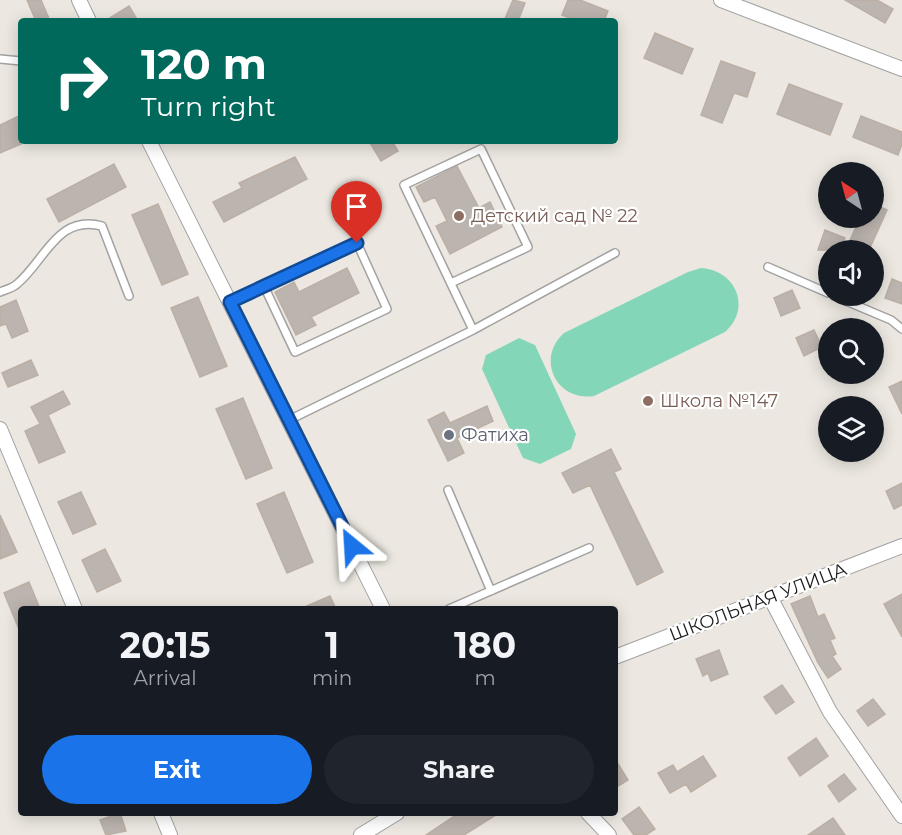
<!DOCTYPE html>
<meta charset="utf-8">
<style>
:root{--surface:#171b24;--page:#20242c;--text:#f1f3f6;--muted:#9ea1a6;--accent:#1a73e8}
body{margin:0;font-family:Montserrat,sans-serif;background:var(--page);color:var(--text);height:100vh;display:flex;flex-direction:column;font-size:22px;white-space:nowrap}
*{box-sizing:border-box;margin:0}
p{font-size:20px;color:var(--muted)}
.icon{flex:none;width:33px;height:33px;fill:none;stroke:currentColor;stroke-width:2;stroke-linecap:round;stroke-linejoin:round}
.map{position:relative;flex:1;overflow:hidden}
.details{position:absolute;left:18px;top:606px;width:600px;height:210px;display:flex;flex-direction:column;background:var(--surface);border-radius:6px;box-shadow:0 3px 15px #0003}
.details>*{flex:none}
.top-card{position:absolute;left:18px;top:18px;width:600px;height:126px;border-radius:6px;box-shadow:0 3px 15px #0003;background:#00695c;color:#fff;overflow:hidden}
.needle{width:39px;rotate:324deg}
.tools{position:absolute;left:818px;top:162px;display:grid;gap:12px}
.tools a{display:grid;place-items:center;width:66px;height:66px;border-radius:50%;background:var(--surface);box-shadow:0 3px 15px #0003;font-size:30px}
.pin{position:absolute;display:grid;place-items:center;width:51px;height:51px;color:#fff;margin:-62px -26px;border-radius:50% 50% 50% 0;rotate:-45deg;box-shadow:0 0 6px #0007}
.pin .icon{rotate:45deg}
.me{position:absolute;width:66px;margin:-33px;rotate:333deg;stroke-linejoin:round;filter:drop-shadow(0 0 4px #0008)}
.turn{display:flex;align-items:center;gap:21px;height:126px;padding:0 24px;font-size:27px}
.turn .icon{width:78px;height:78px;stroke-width:2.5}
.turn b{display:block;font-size:42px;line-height:51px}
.eta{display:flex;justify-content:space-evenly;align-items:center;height:102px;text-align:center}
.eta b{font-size:36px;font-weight:700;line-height:42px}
.action{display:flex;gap:12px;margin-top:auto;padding:12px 24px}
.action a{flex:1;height:69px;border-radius:36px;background:var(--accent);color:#fff;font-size:24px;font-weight:700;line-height:69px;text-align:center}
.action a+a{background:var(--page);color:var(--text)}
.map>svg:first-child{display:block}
</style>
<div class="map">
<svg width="902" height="835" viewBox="0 0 902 835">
<rect width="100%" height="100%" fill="#ece8e1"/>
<path fill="#83d6b7" d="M701 268C736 270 752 308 725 332L594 396C557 402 535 359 564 333L688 272Z
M519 338 535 345 576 434 571 449 540 464 523 458 482 369 486 355Z"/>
<path fill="#bcb4ae" stroke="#bcafa4" stroke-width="1.5" d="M27 0H41L50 21H36Z
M513 0 525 3 518 21H504Z
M568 0H580L608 11 604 21H578L562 15Z
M845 0H877L893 9 885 23Z
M129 6 138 21H105Z
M655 33 693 49 682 74 644 58Z
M721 61 755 73 747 97 734 93 722 123 701 115Z
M789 84 842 104 830 135 777 114Z
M21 115V144L0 153V125Z
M861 116 902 132V144L898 155 853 137Z
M369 141H392L398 151 381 161Z
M295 157 307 179 224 222 213 202 242 188 239 183Z
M114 164 126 187 59 222 47 199Z
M457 166 479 208 490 202 502 227 450 254 436 226 447 221 435 197 424 202 416 187Z
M158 204 188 274 162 285 132 215Z
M873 204 887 210 869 250 847 247 860 218H873Z
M825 230 845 238 840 250H818Z
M347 268 359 293 311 317 316 325 296 335 275 292 294 282 299 292Z
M892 279 902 283V304L885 298Z
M792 290 800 308 781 316 774 298Z
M198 297 227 366 200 377 171 308Z
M16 300 28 331 12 338 6 324 0 326V307Z
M814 330 822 347 804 356 796 338Z
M31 360 38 375 8 387 2 373Z
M902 381V414L889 387Z
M63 391 70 404 48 415 65 452 39 463 25 431 40 424 31 407Z
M243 398 272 468 246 479 216 409Z
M487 406 493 421 457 438 464 453 448 461 428 420 444 412 450 423Z
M611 449 621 469 614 472 663 572 637 585 590 485 573 493 562 473Z
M902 483V505L894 509 886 491Z
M81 492 96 524 73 534 58 502Z
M284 492 313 562 287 573 257 504Z
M0 515 17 552 0 559Z
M105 549 121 581 97 592 82 560Z
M29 582 40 609H21V634L4 593Z
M902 594V637L884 604Z
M330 596 336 609H300Z
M810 596 818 617 824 614 835 638 830 640 836 654 832 656 841 669 828 678 818 663 791 604Z
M719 650 728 674 711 681 708 673 703 676 696 659Z
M782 685 794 702 776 714 764 697Z
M873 699 885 714 868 726 857 711Z
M816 738 828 756 800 776 788 758Z
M703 756 716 776 691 792 686 784 670 793 658 773 673 765 677 772Z
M615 759 628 780 615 788Z
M844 774 856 789 839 802 828 786Z
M639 807 655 829 646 835H634L622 819Z
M120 813 126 831 106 835 100 820Z
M459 813H499L464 835H426Z
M833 818 845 835H808Z"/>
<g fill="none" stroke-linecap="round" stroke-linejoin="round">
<g stroke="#a2a2a2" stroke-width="10">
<path id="service" d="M0 59 21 61
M768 267 828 293
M451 283 528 247 481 149 404 185 473 330
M0 292C5 290 13 288 17 284 45 261 57 214 102 226L129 296
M834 296 891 320 902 329
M230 302 357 243 387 309 295 352 264 286
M289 420 473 330 615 253
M448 490 491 591
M449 609 589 548"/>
</g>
<g stroke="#a2a2a2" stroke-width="16">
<path id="minor" d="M79 0 89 21
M721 0 902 69
M149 141 383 609
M0 429 75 609
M770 597 830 712 902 816
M615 657 902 546
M161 813 170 835
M588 813 609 835
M361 835 397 813"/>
</g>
<use href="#service" stroke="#fff" stroke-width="7"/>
<use href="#minor" stroke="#fff" stroke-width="14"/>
</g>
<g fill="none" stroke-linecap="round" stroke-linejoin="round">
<g stroke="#114b97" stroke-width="15">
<path id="route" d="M352 546 230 302 357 243"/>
</g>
<use href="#route" stroke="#1a73e8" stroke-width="10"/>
</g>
<g fill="#8d6e63" stroke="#fff" stroke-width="2">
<circle cx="459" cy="216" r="6"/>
<circle cx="648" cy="401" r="6"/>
</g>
<circle fill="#6b7280" stroke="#fff" stroke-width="2" cx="449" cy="435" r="6"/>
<g text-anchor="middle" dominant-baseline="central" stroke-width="4.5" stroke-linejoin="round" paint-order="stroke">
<g font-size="18" fill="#785e54" stroke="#fff" text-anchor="start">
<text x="471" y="216">Детский сад № 22</text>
<text x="660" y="401">Школа №147</text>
</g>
<g font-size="18" fill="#5b616d" stroke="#fff" text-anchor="start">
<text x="461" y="435">Фатиха</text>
</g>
<g font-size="18" fill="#1b1b1b" stroke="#fff">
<text transform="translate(758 602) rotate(-21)">ШКОЛЬНАЯ УЛИЦА</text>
</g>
</g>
</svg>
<div class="tools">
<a><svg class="needle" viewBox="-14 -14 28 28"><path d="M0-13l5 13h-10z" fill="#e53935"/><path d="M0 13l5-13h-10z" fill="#9ea1a6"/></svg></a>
<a><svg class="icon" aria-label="sound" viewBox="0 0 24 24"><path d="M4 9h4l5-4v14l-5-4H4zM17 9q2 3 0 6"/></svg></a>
<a><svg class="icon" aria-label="search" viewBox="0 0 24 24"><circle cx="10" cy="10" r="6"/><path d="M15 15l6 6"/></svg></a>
<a><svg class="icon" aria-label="layers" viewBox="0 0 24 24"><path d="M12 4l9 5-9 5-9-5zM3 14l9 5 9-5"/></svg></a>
</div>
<div class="pin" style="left:357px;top:243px;background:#d93025"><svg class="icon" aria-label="arrive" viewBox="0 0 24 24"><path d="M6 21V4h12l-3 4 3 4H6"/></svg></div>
<svg class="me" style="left:352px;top:546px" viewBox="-20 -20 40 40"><path d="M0-17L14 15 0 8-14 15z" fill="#1a73e8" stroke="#fff" stroke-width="4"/></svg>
<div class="top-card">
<div class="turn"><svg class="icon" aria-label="right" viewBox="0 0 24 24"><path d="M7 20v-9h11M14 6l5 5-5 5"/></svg><div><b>120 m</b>Turn right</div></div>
</div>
<section class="details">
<div class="eta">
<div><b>20:15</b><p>Arrival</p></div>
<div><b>1</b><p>min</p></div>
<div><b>180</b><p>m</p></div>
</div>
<div class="action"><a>Exit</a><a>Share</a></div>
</section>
</div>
